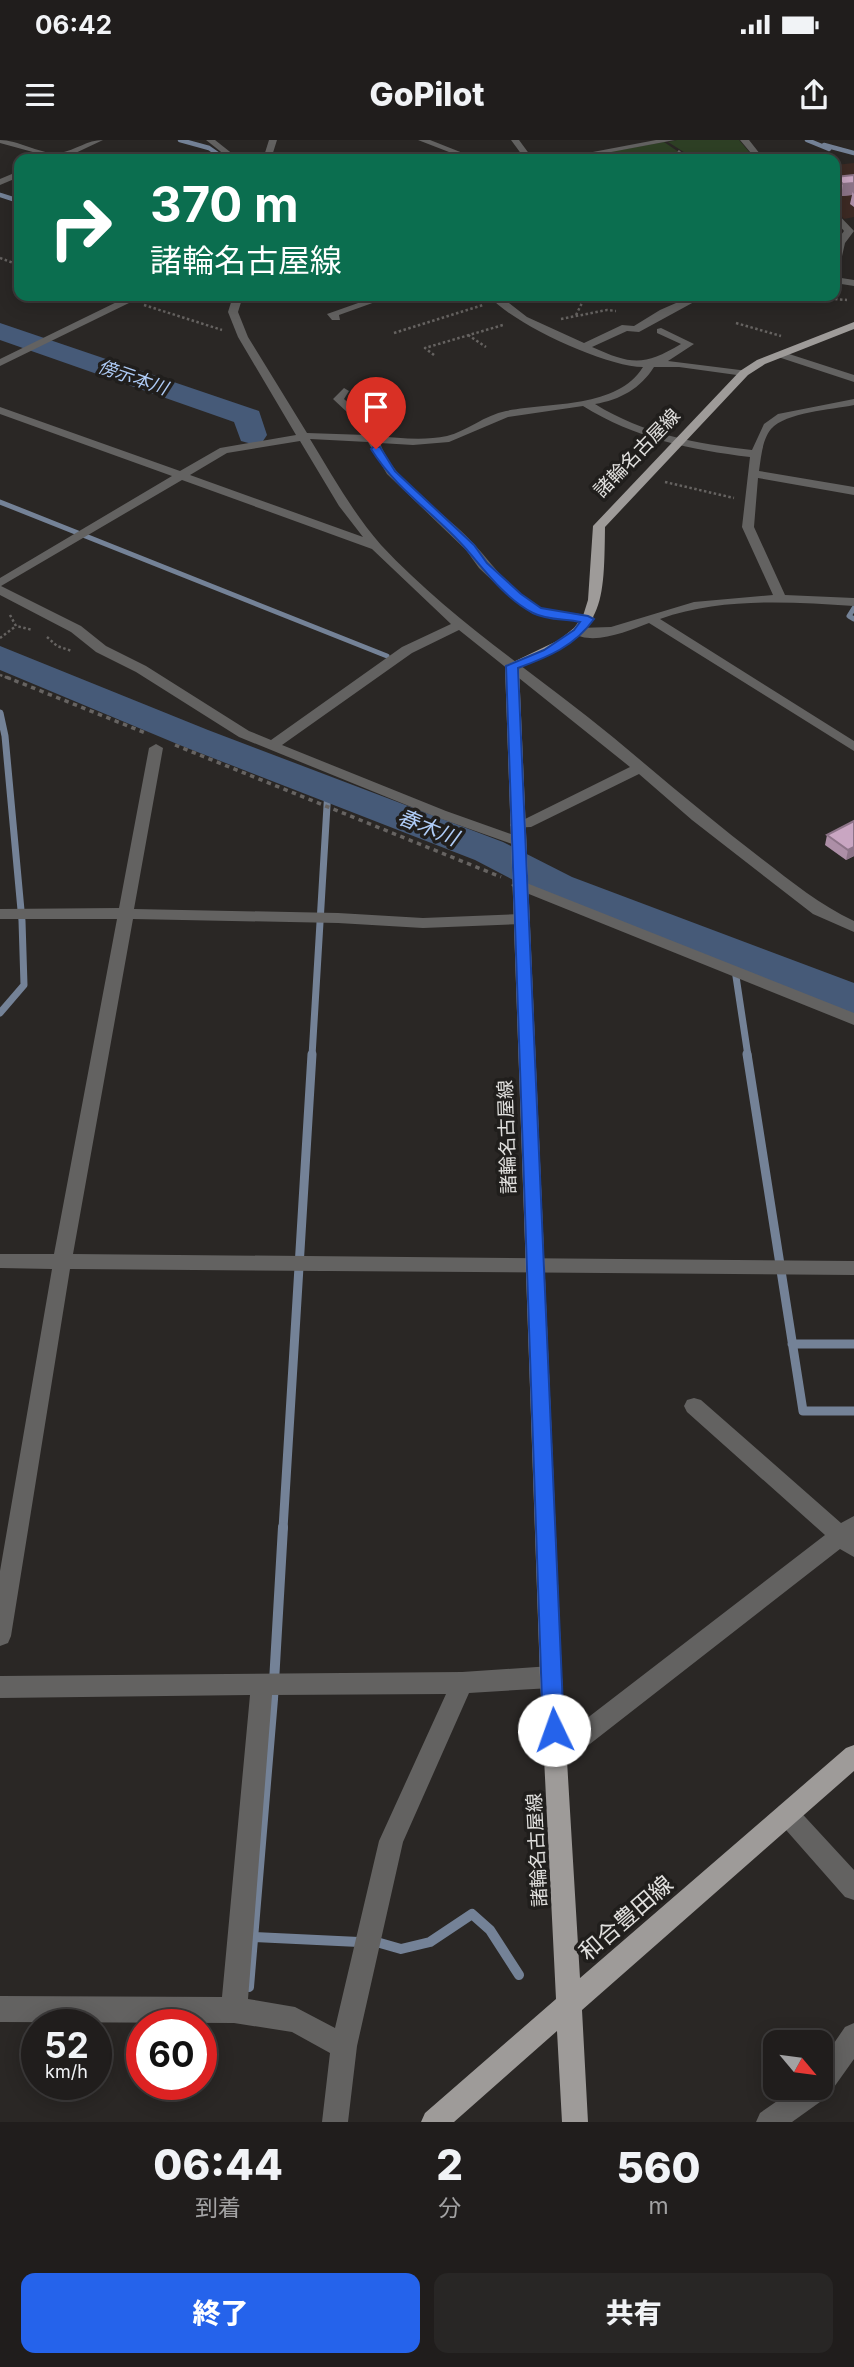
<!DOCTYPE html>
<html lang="ja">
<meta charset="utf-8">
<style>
:root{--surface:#201d1c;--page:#282625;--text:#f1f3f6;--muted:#a2a2a3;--line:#3d3b3b;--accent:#2563eb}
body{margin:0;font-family:Inter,"Noto Sans JP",sans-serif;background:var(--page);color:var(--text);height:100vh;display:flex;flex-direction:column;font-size:26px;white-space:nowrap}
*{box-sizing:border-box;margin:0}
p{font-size:23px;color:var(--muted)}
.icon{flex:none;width:38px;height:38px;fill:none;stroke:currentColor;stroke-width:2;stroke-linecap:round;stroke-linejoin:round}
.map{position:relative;height:1982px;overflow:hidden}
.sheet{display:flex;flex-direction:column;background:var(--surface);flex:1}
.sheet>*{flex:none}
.banner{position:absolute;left:14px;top:14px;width:826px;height:147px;border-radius:14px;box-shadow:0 4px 18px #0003,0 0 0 2px var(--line);background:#0b6e4f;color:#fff;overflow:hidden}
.needle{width:46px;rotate:119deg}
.buttons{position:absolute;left:763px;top:1890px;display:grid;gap:14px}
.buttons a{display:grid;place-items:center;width:70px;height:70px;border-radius:14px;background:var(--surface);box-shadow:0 4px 18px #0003,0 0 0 2px var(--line);font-size:35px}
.speed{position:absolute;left:21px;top:1869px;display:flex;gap:14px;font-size:35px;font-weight:700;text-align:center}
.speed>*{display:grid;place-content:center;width:91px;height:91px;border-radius:50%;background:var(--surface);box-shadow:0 4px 18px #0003,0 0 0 2px var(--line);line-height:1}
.speed small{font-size:18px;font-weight:400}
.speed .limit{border:10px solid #d22;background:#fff;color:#111}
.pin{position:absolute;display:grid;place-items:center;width:60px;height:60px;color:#fff;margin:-72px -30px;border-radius:50% 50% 50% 0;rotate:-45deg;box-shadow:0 0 7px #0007}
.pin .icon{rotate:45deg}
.me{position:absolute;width:77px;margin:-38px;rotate:357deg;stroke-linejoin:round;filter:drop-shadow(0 0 5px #0008)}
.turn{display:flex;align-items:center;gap:24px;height:147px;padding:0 21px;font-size:32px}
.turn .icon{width:91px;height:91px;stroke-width:2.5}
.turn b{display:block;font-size:49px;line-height:60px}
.eta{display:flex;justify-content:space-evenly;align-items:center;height:119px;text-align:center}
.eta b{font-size:42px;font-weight:800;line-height:49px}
.action{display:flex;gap:14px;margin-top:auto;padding:14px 21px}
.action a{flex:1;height:80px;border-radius:14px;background:var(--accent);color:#fff;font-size:28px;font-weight:800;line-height:80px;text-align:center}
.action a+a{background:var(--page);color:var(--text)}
.status{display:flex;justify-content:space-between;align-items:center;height:49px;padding:0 35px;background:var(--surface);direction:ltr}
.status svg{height:19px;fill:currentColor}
header{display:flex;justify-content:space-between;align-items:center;height:91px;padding:0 21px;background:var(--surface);font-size:32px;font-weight:800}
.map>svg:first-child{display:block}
</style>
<div class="status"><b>06:42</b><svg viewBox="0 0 49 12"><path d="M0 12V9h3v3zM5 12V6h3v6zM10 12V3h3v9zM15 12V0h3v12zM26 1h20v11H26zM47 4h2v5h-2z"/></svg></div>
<header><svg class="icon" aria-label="menu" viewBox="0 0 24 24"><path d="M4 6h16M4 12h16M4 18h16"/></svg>GoPilot<svg class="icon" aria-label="share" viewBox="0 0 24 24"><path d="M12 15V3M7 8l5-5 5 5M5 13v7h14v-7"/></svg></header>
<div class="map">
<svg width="854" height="1982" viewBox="0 0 854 1982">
<rect width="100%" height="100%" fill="#2a2725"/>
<path fill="#3d2a24" d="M854 23V77L844 79 835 69V25Z"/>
<path fill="#2e4025" d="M677 0H739L755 19H695L668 2Z
M664 2 689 19H570Z"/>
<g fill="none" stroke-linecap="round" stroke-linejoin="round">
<path stroke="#748297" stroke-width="4.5" d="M180 0 209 8 225 19
M807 0 829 9
M824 5 854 13
M0 55 19 61"/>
<path stroke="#748297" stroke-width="5" d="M0 362 387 516
M854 468 849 476 854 479"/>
<path stroke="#748297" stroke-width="7" d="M0 573 5 596 22 781 24 845 0 873
M732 810 748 916
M312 916 328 649"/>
<path stroke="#748297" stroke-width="9" d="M747 914 803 1271H854
M792 1204H854
M283 1389 312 914"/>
<path stroke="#748297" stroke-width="10" d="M254 1797 380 1803 401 1809 430 1802 472 1774 490 1790 519 1835
M249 1847 273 1559 283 1387"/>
<path fill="#465a78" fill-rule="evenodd" d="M0 183 259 271 267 295 263 301 252 304 241 301 234 282 0 200Z
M0 506 208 590 503 702 572 737 854 843V874L542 755 475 720 182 606 0 530Z"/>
<path stroke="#666361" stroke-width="2.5" stroke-dasharray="2.5 2.5" stroke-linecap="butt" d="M678 11 692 19
M0 118 19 125
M820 158 847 160
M144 165 222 190
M576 175 583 161 581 156
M561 179 607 170 616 171
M736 183 781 196
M394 193 483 165
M468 195 486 207
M434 215 425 208 503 185
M665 342 734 358
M10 475 16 486 33 490
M47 497 57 506 72 511
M0 498 16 486
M0 535 11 539"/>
<path stroke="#666361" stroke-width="3.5" stroke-dasharray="4.5 4.5" stroke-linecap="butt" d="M6 537 148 594
M175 605 501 737"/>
<path fill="#636261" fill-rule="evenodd" d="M0 0C18 0 45 16 60 13 76 10 87 0 103 0L67 17 70 19H50L51 17 0 3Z
M206 0H215L239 19H230Z
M269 0H277L271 19H263Z
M418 0H430L478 19H467Z
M511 0H519L533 19H525Z
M656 0H675L574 19H556Z
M740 0H749L764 19H756Z
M19 31V37L0 45V39Z
M835 71 854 91 845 103 840 125 835 128V103L844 91 835 80Z
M835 137 854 140V146L835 143Z
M233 156H264L259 159H242L238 172 248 197 307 293 366 295 363 287 333 259 344 248 349 251 344 259 372 284 377 296C399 298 424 301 447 296 467 291 485 275 506 271 549 262 617 269 643 227 606 227 513 184 489 156H500L527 177 584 203 622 185 634 186 660 170 692 156H705L639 192 627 191 592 207C632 225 644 226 681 204L657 193V189L661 188 694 204 668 221 748 231 749 233 744 236 679 227H654C641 248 620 260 595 264 643 294 697 304 752 310L764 284 778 274 854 259V265C831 270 786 272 771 289 762 300 761 318 759 331L854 347V355L758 338 754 387 785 455 854 458V466C790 462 722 457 660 479L854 601V611L649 483C628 491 591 507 572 492L578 488 611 487 694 462 773 455 742 387 750 317C691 310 634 298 583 266L508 277 449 302 413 305 380 303C394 343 446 373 474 404 494 426 512 453 540 467 555 474 576 472 593 476L594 479 588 483 533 474 513 460 479 428 466 410 387 334 368 302 310 299C332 335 353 373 381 405 450 479 536 534 614 598 663 639 711 680 762 719 792 742 820 765 854 781V792L813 774 692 680 639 634 531 687 512 688 510 685 512 682 523 680 630 627 459 490 412 513 282 605 446 671 522 698 524 701 522 704H512L436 677 239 597 136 532 96 512 71 492 0 455V438L172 336 0 274V267L180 331 220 308 296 295 238 197 228 172ZM300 301 339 366 363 397 190 335 227 313ZM182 340 372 409 451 484 402 507 271 600 249 591 146 526 106 506 81 486 1 446Z
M378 156H392L339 175 340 180H332L327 174Z
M127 157 132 160 131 162 0 226V219Z
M778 213H786L854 235V242L778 217Z
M156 604 163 608 134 769 338 773 423 778 521 774 529 779 521 784 423 788 338 783 133 779 73 1114 854 1121V1135L70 1129 11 1496 8 1503 0 1506V1431L52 1129 0 1128V1114H54L117 779H0V769L119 768 149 608Z
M519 740 854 873V885L514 748 511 745Z
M694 1258 701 1260 841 1383 854 1376V1417L840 1409 563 1625 555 1628 547 1625 543 1617 547 1609 825 1395 687 1272 684 1266 687 1260Z
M551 1526 559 1530 562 1537 559 1544 551 1548 469 1553 403 1702 357 1906 348 1982H322L330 1913 292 1892 234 1883 0 1882V1856L222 1857 250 1555 0 1558V1536L462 1532ZM446 1554 379 1701 335 1888 295 1867 248 1859 272 1555Z
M787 1662 795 1666 854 1730V1760L845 1757 779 1682 775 1674 779 1666Z
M854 1883V1919L827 1957 792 1982H756L760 1973 796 1948H821V1922L845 1887Z"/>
<path fill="#9e9b99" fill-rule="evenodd" d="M854 182V189L765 224 748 235 605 387C604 473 603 494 519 528L562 1537 580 1838 846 1608 854 1605V1631L582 1870 588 1982H562L557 1891 454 1982H421L425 1973 556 1859 540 1537 505 526 559 500 574 488 583 476 588 460 593 386 740 231 757 220Z"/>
</g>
<path fill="#ad8fa7" d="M854 35V67L850 64 852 55 841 56 835 50V37Z
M854 681V716L846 720 825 705 827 695Z"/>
<path fill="#8d7488" d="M854 43V54L852 52V55L841 56 843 44Z
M854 707V716L846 720 848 710Z"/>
<path fill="#c9a6c2" stroke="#8d7488" stroke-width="2" d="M854 35V43L843 44 835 37Z
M854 681V707L848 710 827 695Z"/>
<path fill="#2563eb" stroke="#184099" stroke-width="2" d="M373 307H380L395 331 474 405 487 423 521 454 541 468 588 476 594 479C575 506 548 517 518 528L564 1590 561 1597 554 1600 546 1597 543 1590 506 526 544 510 574 490 580 482C566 479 546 480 533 473 506 459 486 432 467 410 435 373 398 352 371 309Z"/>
<g text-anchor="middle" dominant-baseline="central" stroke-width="7" stroke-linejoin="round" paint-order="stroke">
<g font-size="18" font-style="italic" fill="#afccf7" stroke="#201e1c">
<text transform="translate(133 237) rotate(19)">傍示本川</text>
</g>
<g font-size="19" fill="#e1e0de" stroke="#201e1c">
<text transform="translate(637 313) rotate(-46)">諸輪名古屋線</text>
<text transform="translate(507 997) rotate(-92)">諸輪名古屋線</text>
<text transform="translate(537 1710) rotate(-93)">諸輪名古屋線</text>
</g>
<g font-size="21" font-style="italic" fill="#afccf7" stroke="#201e1c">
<text transform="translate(428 687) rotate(22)">春木川</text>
</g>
<g font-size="23" fill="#e1e0de" stroke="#201e1c">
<text transform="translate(626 1778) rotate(-41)">和合豊田線</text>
</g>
</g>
</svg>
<div class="buttons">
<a><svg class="needle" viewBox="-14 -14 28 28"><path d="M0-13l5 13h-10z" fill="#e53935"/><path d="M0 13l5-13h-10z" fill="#a2a2a3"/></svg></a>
</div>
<div class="speed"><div>52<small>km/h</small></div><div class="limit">60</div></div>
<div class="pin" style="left:376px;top:309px;background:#d93025"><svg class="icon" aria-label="arrive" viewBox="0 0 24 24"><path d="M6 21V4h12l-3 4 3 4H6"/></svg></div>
<svg class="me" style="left:554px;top:1590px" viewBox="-20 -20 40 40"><circle r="19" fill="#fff"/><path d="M0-13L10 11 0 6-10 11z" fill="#2563eb"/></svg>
<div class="banner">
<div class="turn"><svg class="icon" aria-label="right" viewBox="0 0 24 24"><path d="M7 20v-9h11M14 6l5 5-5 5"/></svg><div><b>370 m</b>諸輪名古屋線</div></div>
</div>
</div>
<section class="sheet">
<div class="eta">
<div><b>06:44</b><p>到着</p></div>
<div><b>2</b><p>分</p></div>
<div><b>560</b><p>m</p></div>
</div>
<div class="action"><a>終了</a><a>共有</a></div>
</section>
